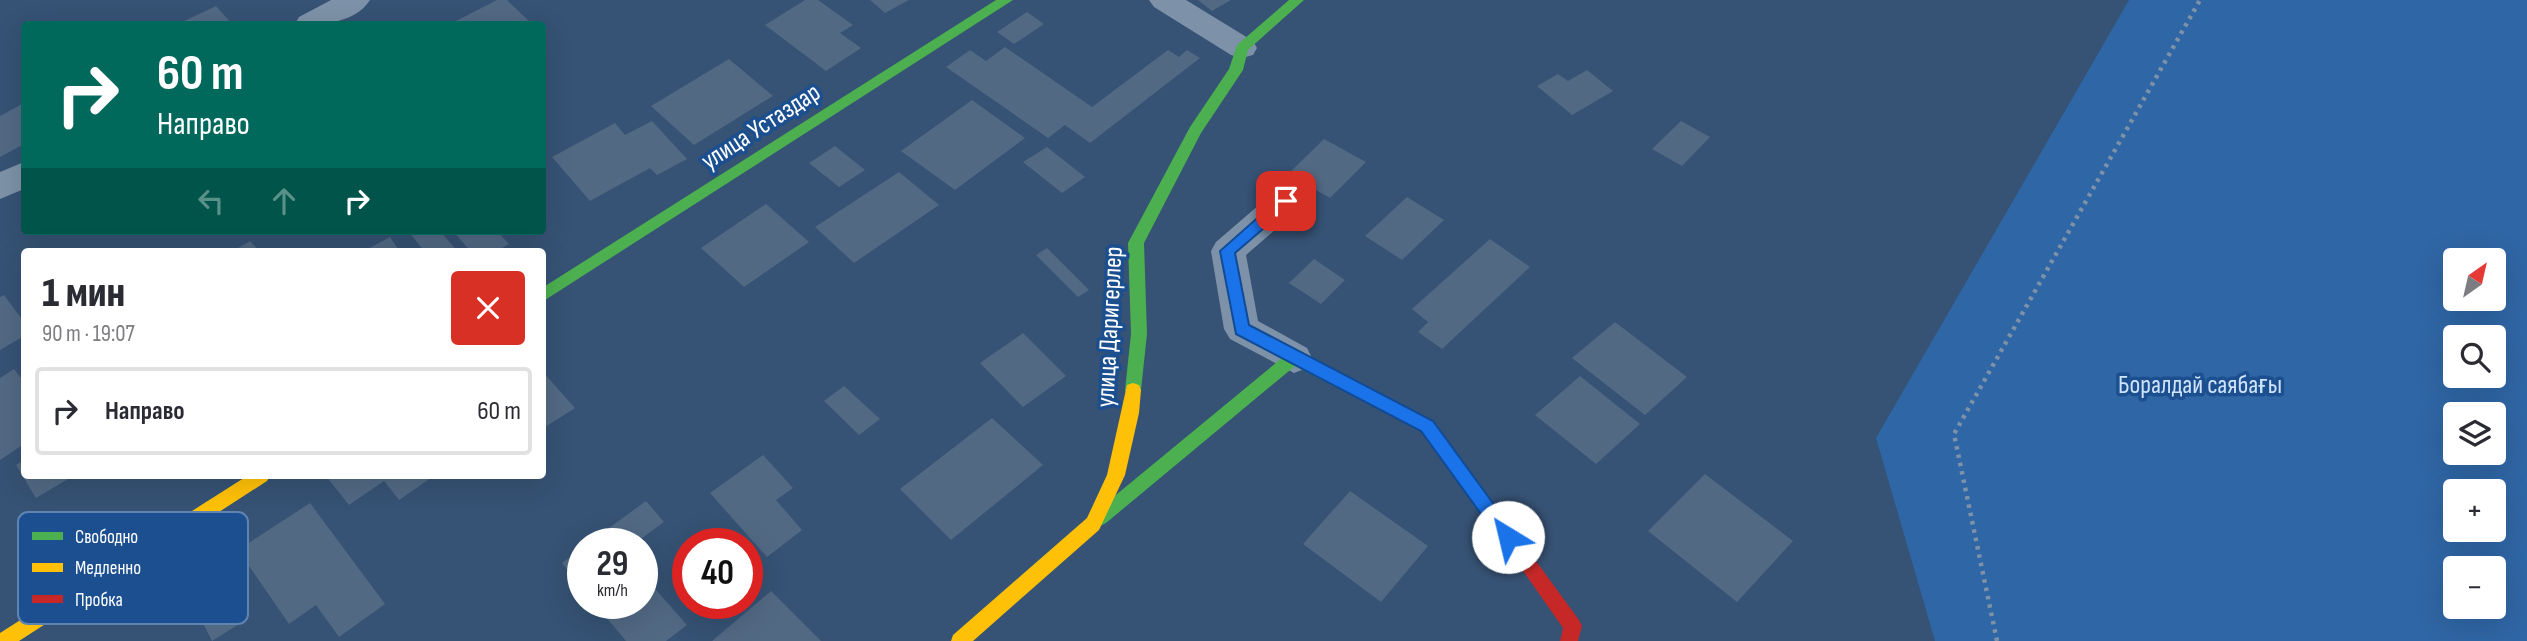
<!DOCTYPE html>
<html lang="ru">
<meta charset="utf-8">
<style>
:root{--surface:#fff;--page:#f2f2f3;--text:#2b2b33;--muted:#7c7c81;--line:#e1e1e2}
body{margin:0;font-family:"Sofia Sans Condensed",sans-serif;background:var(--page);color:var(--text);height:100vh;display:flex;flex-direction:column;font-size:26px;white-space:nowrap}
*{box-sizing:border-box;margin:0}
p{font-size:23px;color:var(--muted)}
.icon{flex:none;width:38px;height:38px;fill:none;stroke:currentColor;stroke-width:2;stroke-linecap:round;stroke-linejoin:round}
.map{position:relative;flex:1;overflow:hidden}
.details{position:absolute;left:21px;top:248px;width:525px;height:231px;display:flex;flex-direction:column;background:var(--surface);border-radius:7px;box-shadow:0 7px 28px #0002}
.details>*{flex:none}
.top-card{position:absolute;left:21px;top:21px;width:525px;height:214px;border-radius:7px;box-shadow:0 7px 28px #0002;background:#00695c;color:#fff;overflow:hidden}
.needle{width:46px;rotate:34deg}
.controls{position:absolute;left:2443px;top:248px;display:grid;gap:14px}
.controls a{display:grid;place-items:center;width:63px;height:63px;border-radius:7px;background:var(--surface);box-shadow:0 7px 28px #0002;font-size:35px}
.speed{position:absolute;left:567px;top:528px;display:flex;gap:14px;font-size:35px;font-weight:700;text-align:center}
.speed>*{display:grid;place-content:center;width:91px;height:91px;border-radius:50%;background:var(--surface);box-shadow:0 7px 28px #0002;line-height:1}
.speed small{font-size:18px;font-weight:400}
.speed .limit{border:10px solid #d22;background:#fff;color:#111}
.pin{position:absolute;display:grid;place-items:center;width:60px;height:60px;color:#fff;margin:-30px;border-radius:14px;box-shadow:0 4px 10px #0006}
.me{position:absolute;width:77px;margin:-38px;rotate:324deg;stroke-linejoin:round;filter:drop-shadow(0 0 5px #0008)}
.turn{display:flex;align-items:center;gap:24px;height:147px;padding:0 21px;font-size:32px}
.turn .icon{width:91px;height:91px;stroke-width:2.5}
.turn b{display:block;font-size:49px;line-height:60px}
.lanes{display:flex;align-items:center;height:66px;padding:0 21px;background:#0003;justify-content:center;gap:35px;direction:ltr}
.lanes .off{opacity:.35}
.round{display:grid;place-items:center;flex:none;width:74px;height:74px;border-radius:7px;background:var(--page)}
.summary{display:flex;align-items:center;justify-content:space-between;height:119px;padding:0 21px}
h1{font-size:42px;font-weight:800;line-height:52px}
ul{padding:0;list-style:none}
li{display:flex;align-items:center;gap:21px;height:88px;margin:0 14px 10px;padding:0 7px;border:4px solid var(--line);border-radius:7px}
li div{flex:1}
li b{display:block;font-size:26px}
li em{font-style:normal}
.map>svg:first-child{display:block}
</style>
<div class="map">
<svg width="2527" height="641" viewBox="0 0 2527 641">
<rect width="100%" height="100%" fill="#365274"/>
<path fill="#2f66a5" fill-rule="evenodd" d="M2129 0H2527V641H1935L1876 438ZM2455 261H2494V299H2455ZM2455 338H2494V376H2455ZM2455 415H2494V453H2455ZM2455 492H2494V530H2455ZM2455 569H2494V607H2455Z"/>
<path fill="#526984" d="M497 0H507L532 24H457L454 22Z
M805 0H818L853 25 840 33 861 48 826 71 765 25Z
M870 0H909L885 13Z
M1198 0H1231L1212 11Z
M216 6 232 24H178Z
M1027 12 1044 24 1014 44 997 32Z
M1005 47 1092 107 1168 50 1179 57 1187 50 1200 58 1090 143 1065 125 1048 138 946 67 970 50 986 61Z
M729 59 773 96 694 145 651 106Z
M1587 70 1613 91 1572 115 1537 86 1558 74 1568 81Z
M972 100 1025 138 955 190 901 151Z
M24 103V144L0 157V116Z
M652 121 687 159 657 175 650 168 590 201 552 157 615 123 625 135Z
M1681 121 1710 137 1682 166 1652 149Z
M1324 139 1366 162 1330 198 1288 174Z
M835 146 865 170 839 187 809 163Z
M1047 147 1085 177 1062 193 1023 162Z
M899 172 939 205 854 263 815 227Z
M1407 197 1444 220 1402 260 1365 236Z
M766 204 809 242 744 287 701 248Z
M408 231H440L458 252H425Z
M453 231H497L509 244 495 252H471Z
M390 237 400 252H362Z
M1490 239 1530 267 1442 349 1418 332 1428 322 1412 309Z
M250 241 260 252H231Z
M1047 248 1089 290 1078 297 1036 255Z
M1314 259 1345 280 1321 304 1289 283Z
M4 295 24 322V336L0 350V297Z
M1615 322 1687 377 1645 415 1572 358Z
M1023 333 1066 376 1023 407 980 363Z
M14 369 24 382V444L0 460V378Z
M542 371 575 408 542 429Z
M1580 376 1640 424 1596 464 1535 415Z
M844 386 880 419 859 435 824 401Z
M992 418 1043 465 951 540 900 489Z
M763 455 793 488 776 500 802 530 767 557 710 493Z
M24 460V476H66L68 479 36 498 16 465Z
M1705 474 1793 541 1737 602 1648 531Z
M326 476H434L399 500 384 481 349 505Z
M1350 491 1428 546 1381 602 1303 544Z
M646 501 664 522 634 544H587Z
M310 503 385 604 339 637 316 605 289 624 238 550Z
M583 548V589L562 563Z
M210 550 247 619 212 641 176 570Z
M642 574 687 625 666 641H626L595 604H642Z
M771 591 821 641H712Z"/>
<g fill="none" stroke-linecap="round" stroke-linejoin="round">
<path stroke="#7d92a8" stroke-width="4.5" stroke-dasharray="3.5 5" stroke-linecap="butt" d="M1997 641 1954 434 2200 0"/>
<path fill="#7d92a8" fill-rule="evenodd" d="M331 0H370C354 25 320 24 295 24L299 17Z
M1149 0H1186L1253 41 1257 48 1253 55 1242 58 1231 55 1154 7Z
M24 162V189L0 199V172Z
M1286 189 1298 192 1302 201 1298 210 1246 255 1258 321 1307 348 1312 358 1307 368 1294 373 1230 339 1224 329 1211 251 1216 242 1274 192Z"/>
<path fill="#4caf50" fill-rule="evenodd" d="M996 0H1013L542 302V288Z
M1289 0H1304L1248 50 1243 70 1201 133 1144 243 1147 334 1141 390 1139 395 1133 397 1127 395 1125 390 1131 334 1128 243 1190 127 1229 69 1237 45Z
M1294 351 1433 421 1522 542 1525 548 1522 554 1516 556 1510 554 1421 431 1295 366 1106 523 1100 526 1094 523 1091 518 1094 513 1288 353Z"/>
<path fill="#ffc107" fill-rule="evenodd" d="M1133 383 1139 385 1141 390 1139 413 1125 475 1099 530 973 641H951L953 635 1087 518 1107 475 1127 385Z
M247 476H270L267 481 19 641H0V633Z"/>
<path fill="#c62828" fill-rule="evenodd" d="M1516 540 1522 542 1579 620 1582 626 1578 641H1560L1563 628 1507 548 1510 542Z"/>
</g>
<path fill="#1a73e8" stroke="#114b97" stroke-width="2" d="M1286 195 1291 197 1293 201 1291 205 1235 253 1249 325 1433 421 1514 532 1517 537 1514 543 1508 545 1502 543 1421 431 1236 334 1220 251 1281 197Z"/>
<g text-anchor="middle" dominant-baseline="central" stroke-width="7" stroke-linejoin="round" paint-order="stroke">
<g font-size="26" fill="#fff" stroke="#1b4f8f">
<text transform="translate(761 127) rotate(-33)">улица Устаздар</text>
<text transform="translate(1110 327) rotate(-87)">улица Даригерлер</text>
</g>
<g font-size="26" fill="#cfe3fa" stroke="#1b4f8f">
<text x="2200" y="385">Боралдай саябағы</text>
</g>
</g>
<rect x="18" y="512" width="230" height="112" rx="10" fill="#1b4f8f" stroke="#5f84b1" stroke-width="2"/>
<rect x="32" y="532" width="31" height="8" fill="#4caf50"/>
<rect x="32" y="563" width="31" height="9" fill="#ffc107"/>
<rect x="32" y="595" width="31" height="8" fill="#c62828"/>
<g font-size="19" fill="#fff">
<text x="75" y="543">Свободно</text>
<text x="75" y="574">Медленно</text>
<text x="75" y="606">Пробка</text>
</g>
</svg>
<div class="controls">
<a><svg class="needle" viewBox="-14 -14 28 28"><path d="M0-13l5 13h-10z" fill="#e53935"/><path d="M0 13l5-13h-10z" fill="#7c7c81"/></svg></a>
<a><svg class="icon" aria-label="search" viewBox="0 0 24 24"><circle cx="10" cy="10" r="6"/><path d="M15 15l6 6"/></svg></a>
<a><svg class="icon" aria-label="layers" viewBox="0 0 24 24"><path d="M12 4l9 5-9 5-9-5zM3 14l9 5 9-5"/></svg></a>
<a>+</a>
<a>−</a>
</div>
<div class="speed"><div>29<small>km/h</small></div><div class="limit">40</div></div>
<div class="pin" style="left:1286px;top:201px;background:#d93025"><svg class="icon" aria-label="arrive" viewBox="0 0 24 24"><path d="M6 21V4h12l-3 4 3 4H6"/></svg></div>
<svg class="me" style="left:1508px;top:537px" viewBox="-20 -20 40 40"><circle r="19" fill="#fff"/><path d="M0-13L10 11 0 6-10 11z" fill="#1a73e8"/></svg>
<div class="top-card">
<div class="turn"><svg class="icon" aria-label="right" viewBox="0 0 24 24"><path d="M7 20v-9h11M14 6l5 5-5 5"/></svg><div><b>60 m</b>Направо</div></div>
<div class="lanes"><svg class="icon off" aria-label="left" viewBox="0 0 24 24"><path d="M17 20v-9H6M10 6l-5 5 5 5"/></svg><svg class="icon off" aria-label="ahead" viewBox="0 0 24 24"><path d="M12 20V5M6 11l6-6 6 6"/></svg><svg class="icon" aria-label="right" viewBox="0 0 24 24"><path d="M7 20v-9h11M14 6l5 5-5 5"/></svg></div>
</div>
<section class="details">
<div class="summary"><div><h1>1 мин</h1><p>90 m · 19:07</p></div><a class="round" style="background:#d93025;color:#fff"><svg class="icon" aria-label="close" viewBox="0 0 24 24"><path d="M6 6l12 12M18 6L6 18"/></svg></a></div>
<ul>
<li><svg class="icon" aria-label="right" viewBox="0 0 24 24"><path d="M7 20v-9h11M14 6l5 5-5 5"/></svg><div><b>Направо</b></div><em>60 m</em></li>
</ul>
</section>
</div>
